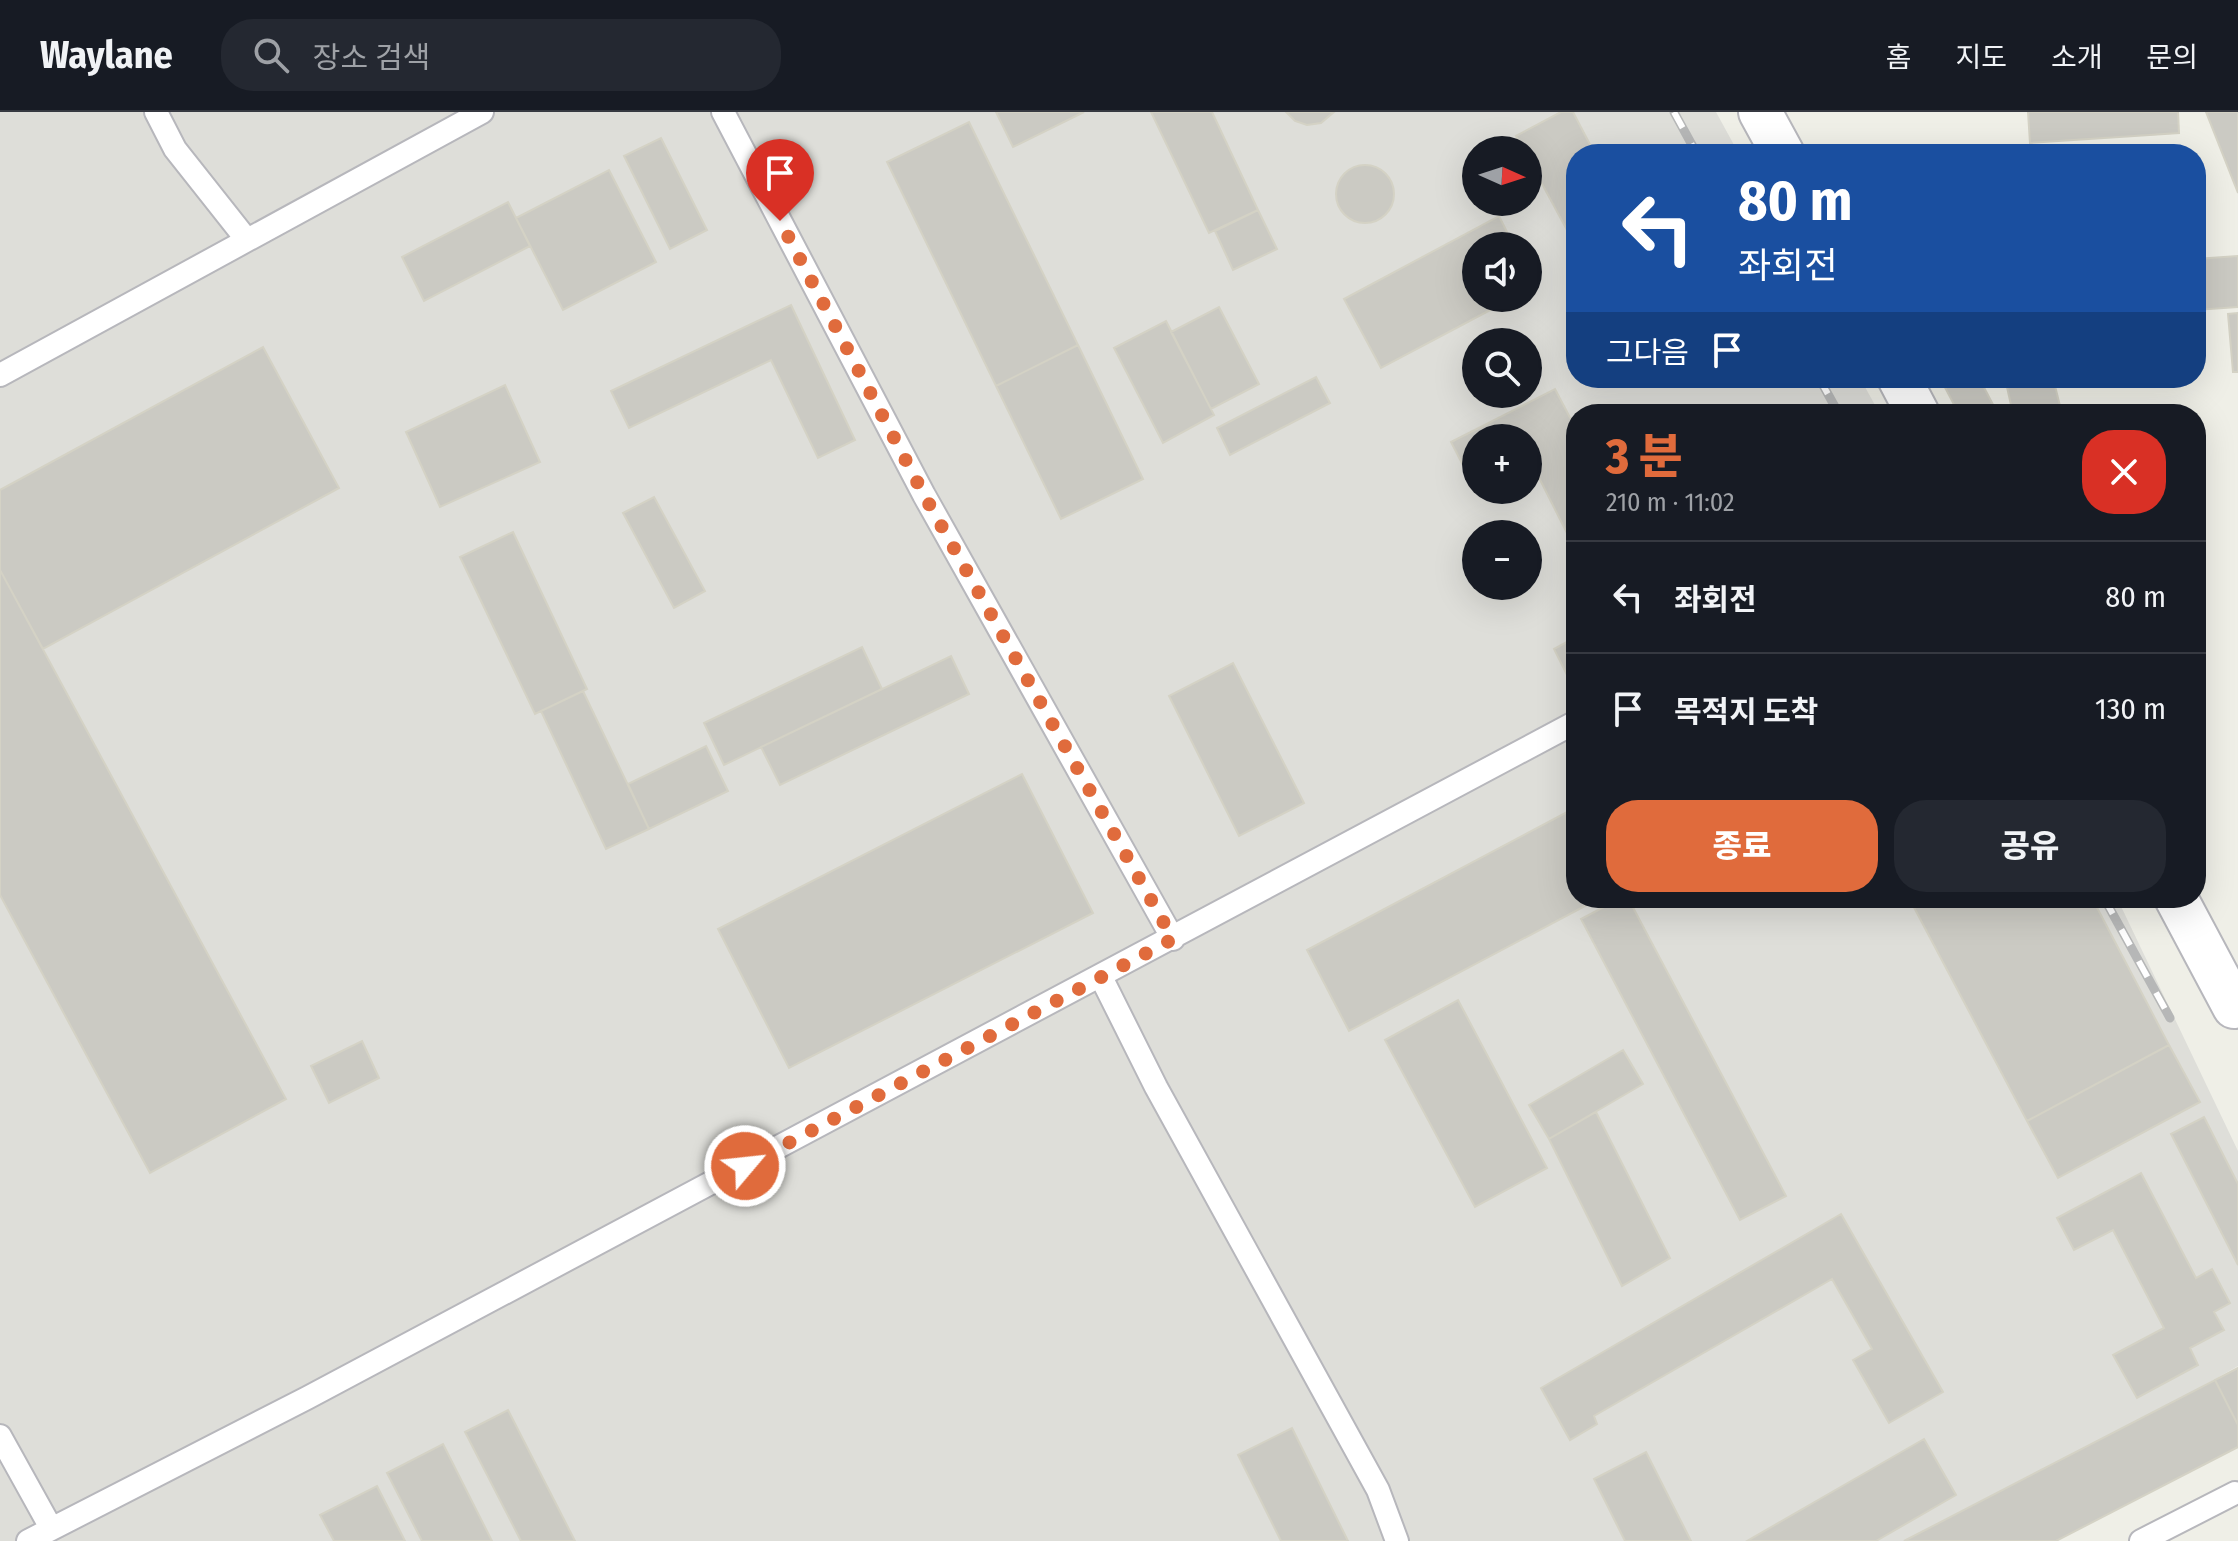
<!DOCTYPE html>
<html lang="ko">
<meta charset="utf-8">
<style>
:root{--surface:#171b24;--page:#242831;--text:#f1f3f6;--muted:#9ea1a6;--line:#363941;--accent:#e06b3c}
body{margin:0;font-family:"Fira Sans Condensed","Noto Sans KR",sans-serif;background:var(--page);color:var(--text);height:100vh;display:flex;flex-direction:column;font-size:30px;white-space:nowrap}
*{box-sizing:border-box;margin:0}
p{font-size:26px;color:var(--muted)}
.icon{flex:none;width:44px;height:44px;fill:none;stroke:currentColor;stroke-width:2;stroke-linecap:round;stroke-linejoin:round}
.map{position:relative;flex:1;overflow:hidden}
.details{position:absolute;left:1566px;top:292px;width:640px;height:504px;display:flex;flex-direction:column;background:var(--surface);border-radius:32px;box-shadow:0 8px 32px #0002}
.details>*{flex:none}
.hud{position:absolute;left:1566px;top:32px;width:640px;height:244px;border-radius:32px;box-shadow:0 8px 32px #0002;background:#1a4fa0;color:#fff;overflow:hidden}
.needle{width:52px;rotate:93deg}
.controls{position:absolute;left:1462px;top:24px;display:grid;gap:16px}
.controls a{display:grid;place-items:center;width:80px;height:80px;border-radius:50%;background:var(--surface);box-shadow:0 8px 32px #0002;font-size:40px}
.pin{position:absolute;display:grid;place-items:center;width:68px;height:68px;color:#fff;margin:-82px -34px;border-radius:50% 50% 50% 0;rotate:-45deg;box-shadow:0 0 8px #0007}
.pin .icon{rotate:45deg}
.me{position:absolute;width:88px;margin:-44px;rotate:62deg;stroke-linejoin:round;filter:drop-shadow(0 0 6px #0008)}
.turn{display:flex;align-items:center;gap:28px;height:168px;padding:0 40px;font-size:36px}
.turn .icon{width:104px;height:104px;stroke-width:2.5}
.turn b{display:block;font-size:56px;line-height:68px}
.then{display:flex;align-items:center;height:76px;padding:0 40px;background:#0003;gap:16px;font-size:30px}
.round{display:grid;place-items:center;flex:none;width:84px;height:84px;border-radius:32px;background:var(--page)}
.summary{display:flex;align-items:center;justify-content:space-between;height:136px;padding:0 40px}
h1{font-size:48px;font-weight:800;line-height:60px;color:var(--accent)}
.action{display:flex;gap:16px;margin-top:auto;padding:16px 40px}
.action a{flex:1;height:92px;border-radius:32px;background:var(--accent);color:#fff;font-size:32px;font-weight:800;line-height:92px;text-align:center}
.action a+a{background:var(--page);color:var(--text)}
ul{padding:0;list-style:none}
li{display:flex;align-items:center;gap:24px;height:112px;padding:0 40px;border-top:2px solid var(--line)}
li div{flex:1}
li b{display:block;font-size:30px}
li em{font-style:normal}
header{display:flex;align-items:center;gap:48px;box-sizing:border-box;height:112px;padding:0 40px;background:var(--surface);border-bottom:2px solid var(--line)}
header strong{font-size:38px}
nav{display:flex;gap:44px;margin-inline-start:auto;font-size:28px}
.search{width:560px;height:72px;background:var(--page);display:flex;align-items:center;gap:20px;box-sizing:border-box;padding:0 28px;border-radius:32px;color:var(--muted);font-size:30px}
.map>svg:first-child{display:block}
</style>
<header>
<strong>Waylane</strong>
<div class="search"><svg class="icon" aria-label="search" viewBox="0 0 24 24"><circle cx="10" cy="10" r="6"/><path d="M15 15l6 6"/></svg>장소 검색</div>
<nav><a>홈</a><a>지도</a><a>소개</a><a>문의</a></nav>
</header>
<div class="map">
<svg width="2238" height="1429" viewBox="0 0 2238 1429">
<rect width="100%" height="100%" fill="#efefe7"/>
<path fill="#deded9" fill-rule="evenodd" d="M0 0H1716L1739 42H1576V266H1860L1880 302H1576V786H2117L2238 1039V1254L1931 1429H0ZM1476 38H1528V90H1476ZM1476 134H1528V186H1476ZM1476 230H1528V282H1476ZM1476 326H1528V378H1476ZM1476 422H1528V474H1476Z"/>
<path fill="#cbcac3" stroke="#d4d2c5" stroke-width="2" d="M996 0H1084L1013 35Z
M1151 0H1212L1258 98 1209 121Z
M1286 0H1334L1321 11 1307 13 1295 9Z
M1561 0H1573L1595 42H1576L1574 131 1528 46V38H1524L1516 24Z
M2028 0H2178L2179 21 2030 31Z
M2206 0H2238V81Z
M969 10 1078 233 996 274 887 50Z
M661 26 707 118 670 137 624 44Z
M1336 82a29 29 0 1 1 58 0a29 29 0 1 1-58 0Z
M609 58 656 150 563 198 516 106Z
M508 90 530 134 424 189 402 145Z
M1258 98 1277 137 1233 158 1215 119Z
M1499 104 1514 134H1476V186H1513L1381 256 1344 187Z
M2238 144V195L2196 198V147Z
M791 193 855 328 818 346 771 248 629 316 611 279Z
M1219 195 1259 272 1211 297 1171 220Z
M2238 201V260H2233L2228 202Z
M1166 209 1214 303 1163 331 1114 236Z
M1078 233 1143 367 1061 407 996 274Z
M263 235 339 376 43 537 0 458V378Z
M1316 265 1330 291 1230 343 1217 316Z
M1940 266H1979L1998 302H1959Z
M2005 266H2053L2060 294 2013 302Z
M505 273 540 350 440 395 406 320Z
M1555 277 1576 317V439L1528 344V326H1476V364L1470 367 1451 330Z
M654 385 705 479 674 496 623 401Z
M513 420 587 577 535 602 460 445Z
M0 458 286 987 150 1061 0 783Z
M1576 525V576L1574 577 1554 537Z
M862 535 882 577 724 653 704 611Z
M951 544 969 582 780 673 761 635Z
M1233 551 1304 691 1239 724 1169 584Z
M583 579 649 717 606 737 541 599Z
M706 634 728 679 649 717 628 672Z
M1022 662 1093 801 789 956 718 817Z
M1573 697 1576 786H1600L1349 919 1307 838Z
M1621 786H1628L1786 1084 1740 1108 1581 807Z
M1909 786H2092L2169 933 2027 1009Z
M1458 888 1547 1056 1475 1095 1385 928Z
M362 929 379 966 329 991 311 954Z
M2169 933 2200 990 2058 1066 2027 1009Z
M1623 938 1643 972 1549 1027 1529 993Z
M1596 1000 1670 1146 1622 1174 1549 1027Z
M2204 1005 2238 1072V1153L2171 1022Z
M2141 1061 2196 1166 2212 1157 2230 1191 2214 1200 2224 1218 2190 1236 2198 1253 2137 1286 2113 1243 2164 1216 2113 1118 2074 1138 2057 1106Z
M1841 1102 1943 1280 1889 1311 1853 1248 1872 1237 1832 1167 1594 1304 1597 1312 1570 1328 1541 1276Z
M2238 1256V1313L2215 1268Z
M2215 1268 2238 1313V1335L2056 1429H1904Z
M508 1298 575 1429H521L465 1320Z
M1292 1316 1348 1429H1281L1238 1343Z
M1924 1327 1956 1383 1876 1429H1747Z
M443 1332 492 1429H422L387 1361Z
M1646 1340 1691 1429H1625L1594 1367Z
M377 1374 405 1429H334L320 1403Z"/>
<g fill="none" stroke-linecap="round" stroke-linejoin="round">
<g stroke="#b7b7bc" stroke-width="26">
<path id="service" d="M156 0 175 37 247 128
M723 0 924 383 1173 827
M0 263 482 0
M1101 865 1156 975 1378 1378 1397 1429
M0 1324 51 1416
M28 1429 307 1286 1576 610
M2141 1429 2235 1381"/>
</g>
<g stroke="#b7b7bc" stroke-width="46">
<path id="minor" d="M1760 0 1783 42
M1899 266 1918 302
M2176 786 2234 895"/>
</g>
<use href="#service" stroke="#fff" stroke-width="22"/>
<use href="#minor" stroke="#fff" stroke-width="42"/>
<g stroke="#b6b7b7" stroke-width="9">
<path id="rail" d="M1674 0 1697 42
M1819 266 1839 302
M2104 786 2170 906"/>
</g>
<use href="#rail" stroke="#fff" stroke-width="6" stroke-dasharray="18" stroke-linecap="butt"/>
</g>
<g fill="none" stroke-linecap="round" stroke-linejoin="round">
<path stroke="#e06b3c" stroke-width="14" stroke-dasharray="0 25.2" d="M745 1054 1173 827 924 383 780 109"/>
</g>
</svg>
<div class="controls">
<a><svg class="needle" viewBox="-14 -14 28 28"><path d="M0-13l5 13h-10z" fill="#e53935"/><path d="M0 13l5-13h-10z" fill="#9ea1a6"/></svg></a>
<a><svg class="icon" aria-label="sound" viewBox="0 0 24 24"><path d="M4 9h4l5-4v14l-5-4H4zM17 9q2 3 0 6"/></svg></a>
<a><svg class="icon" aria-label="search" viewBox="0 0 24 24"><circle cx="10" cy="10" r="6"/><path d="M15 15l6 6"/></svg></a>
<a>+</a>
<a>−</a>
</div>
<div class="pin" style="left:780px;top:109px;background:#d93025"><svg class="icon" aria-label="arrive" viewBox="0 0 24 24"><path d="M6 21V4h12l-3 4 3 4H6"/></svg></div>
<svg class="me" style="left:745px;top:1054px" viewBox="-20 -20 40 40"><circle r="17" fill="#e06b3c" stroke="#fff" stroke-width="3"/><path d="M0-11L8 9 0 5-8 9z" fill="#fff"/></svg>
<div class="hud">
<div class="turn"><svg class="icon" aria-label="left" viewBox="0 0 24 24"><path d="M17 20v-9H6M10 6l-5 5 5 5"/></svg><div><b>80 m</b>좌회전</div></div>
<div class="then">그다음<svg class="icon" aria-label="arrive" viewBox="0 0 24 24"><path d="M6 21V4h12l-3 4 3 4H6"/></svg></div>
</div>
<section class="details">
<div class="summary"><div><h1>3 분</h1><p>210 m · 11:02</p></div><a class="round" style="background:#d93025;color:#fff"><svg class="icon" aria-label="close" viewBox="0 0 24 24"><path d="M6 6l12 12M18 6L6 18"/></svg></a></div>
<ul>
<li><svg class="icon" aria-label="left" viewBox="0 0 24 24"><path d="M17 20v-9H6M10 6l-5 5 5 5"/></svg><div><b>좌회전</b></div><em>80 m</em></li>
<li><svg class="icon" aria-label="arrive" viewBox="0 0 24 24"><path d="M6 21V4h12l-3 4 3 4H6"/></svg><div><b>목적지 도착</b></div><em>130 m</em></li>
</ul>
<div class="action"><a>종료</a><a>공유</a></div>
</section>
</div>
